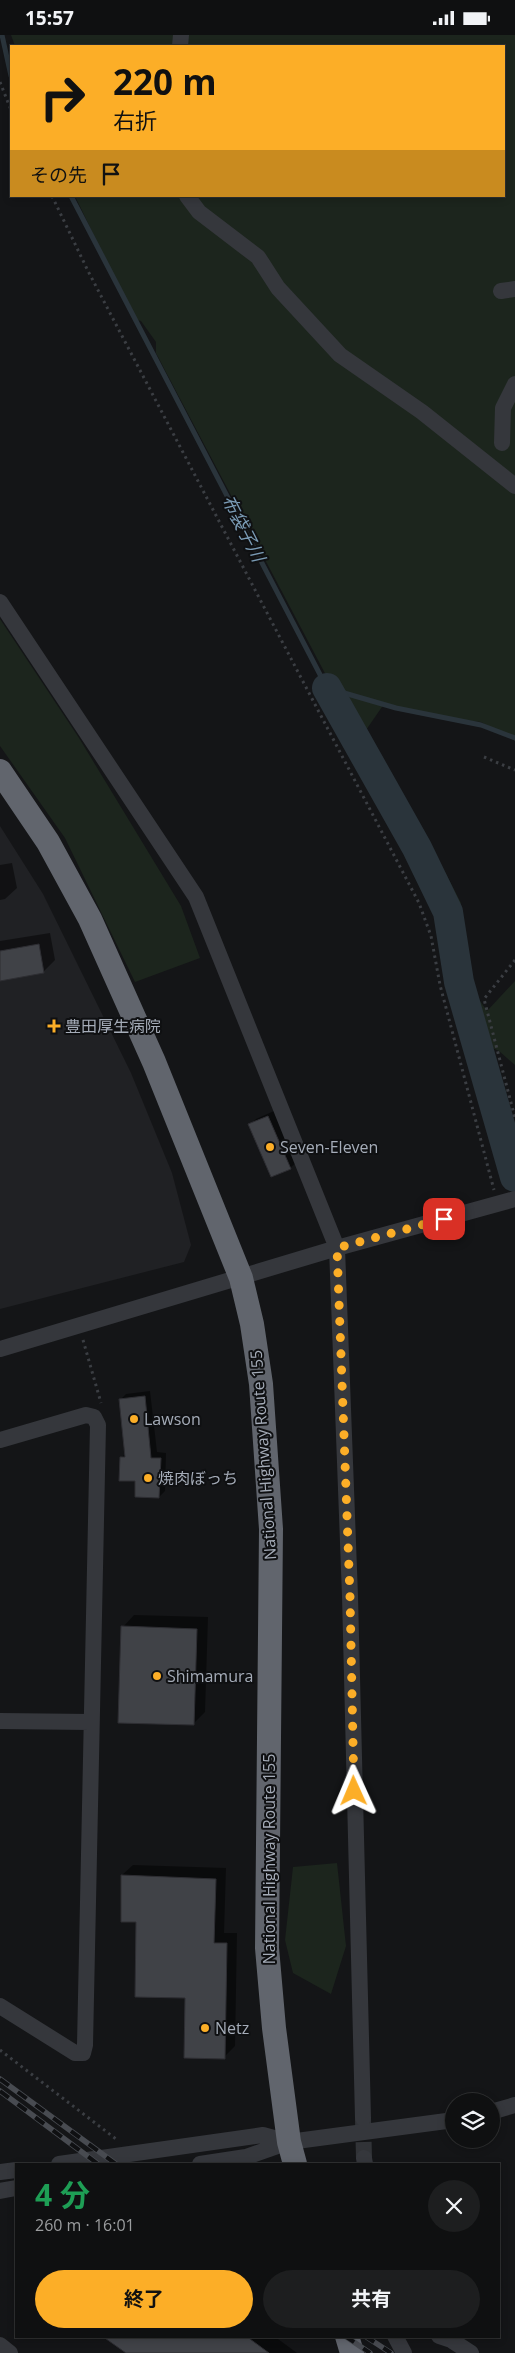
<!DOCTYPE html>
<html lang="ja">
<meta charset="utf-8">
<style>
:root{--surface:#0f1011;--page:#1d1e1f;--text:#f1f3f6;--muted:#9b9d9f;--line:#2f3031;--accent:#fcae27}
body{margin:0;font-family:"Open Sans","Noto Sans JP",sans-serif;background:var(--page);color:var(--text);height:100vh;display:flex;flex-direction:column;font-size:19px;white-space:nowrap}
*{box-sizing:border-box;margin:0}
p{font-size:16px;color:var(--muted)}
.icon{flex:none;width:28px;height:28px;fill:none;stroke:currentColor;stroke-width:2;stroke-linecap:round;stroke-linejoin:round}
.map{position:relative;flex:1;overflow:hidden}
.drawer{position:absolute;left:15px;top:2128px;width:485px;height:175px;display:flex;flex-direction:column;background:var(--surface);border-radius:0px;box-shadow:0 2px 8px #0003,0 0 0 1px var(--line)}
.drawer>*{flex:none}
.guide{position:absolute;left:10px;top:10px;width:495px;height:152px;border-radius:0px;box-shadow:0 2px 8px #0003,0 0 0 1px var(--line);background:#fcae27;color:#111;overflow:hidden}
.fabs{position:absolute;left:445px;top:2058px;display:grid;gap:10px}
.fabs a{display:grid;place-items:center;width:55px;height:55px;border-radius:50%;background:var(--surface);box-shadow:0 2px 8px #0003,0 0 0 1px var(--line);font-size:25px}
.pin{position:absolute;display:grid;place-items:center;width:42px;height:42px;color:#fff;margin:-21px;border-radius:10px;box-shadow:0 2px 8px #0006}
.me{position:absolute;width:55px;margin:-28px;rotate:359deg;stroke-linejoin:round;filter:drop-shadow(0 0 4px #0008)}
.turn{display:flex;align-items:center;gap:18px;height:105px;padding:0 20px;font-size:22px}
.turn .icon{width:65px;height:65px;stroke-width:2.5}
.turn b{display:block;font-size:35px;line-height:42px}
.then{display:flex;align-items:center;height:48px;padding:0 20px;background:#0003;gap:10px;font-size:19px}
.round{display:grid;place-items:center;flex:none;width:52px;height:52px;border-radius:26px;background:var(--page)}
.headline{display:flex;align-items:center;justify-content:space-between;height:85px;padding:0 20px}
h1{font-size:30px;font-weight:700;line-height:38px;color:#1e9e55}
.cta{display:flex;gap:10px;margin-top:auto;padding:10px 20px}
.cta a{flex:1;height:58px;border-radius:30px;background:var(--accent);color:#111;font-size:20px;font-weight:700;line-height:58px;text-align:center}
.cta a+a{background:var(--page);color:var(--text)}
.status{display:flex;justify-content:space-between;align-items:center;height:35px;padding:0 25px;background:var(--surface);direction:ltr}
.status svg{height:14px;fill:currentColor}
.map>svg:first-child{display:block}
</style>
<div class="status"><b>15:57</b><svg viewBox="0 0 49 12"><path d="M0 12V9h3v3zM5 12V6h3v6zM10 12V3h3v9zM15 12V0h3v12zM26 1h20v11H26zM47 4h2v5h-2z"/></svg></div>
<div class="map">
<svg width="515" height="2318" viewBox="0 0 515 2318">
<rect width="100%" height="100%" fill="#141517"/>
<path fill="#202124" d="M0 791 43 859 131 1038 172 1138 191 1210 184 1227 0 1274Z"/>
<path fill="#1c251d" d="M11 0H515V706L481 687 419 680 384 669 364 698 373 739 414 817 445 837 461 868 446 892 456 931 487 976 515 946V1030L499 1016 474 1004 456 982 434 881 342 693 328 644 167 339 156 318V307L141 286 134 284 75 161H504V11H15Z
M0 584 79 703 181 871 200 923 135 947 65 803 0 711Z
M337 1828 346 1911 331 1959 293 1938 285 1905 293 1832Z"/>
<path fill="#0007" d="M12 828 17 853 5 864 0 865V830Z
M50 898 55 925 43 937 0 944V906Z
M274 1076 297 1127 290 1133 272 1141 250 1090 256 1084Z
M150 1356 157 1417 166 1418 165 1456 159 1462 136 1445 121 1423 126 1418 121 1364 126 1359Z
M134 1580 208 1582 205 1677 193 1689 123 1592Z
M133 1830 226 1833 224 1898H237L235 2011 224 2022 138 1886 122 1840Z
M104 2301H274L297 2318H128Z"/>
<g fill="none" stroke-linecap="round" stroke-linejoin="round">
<path stroke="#2a343b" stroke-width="5" d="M2 0 11 41
M71 161 327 653 396 673 481 690 515 703"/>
<path stroke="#2a343b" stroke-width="30" d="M327 653 417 813 448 877 459 947 515 1142"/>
</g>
<path fill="#404247" stroke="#2e2e33" d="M39 909 44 938 0 946V916Z
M268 1081 291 1134 271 1142 248 1089Z
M145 1361 151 1423H161L159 1463 135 1462V1446H119L120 1422H125L119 1364Z
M121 1591 197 1594 194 1690 118 1688Z
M121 1840 216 1844 214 1908H227L225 2024 184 2023 185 1963 135 1962 136 1887H121Z
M102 2301H246L269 2318H126Z"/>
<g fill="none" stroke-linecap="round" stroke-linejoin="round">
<path stroke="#313337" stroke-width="16" stroke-dasharray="16 8" stroke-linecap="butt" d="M363 2083 364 2123"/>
<path stroke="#3b3e43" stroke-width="3" stroke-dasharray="2.5 4" stroke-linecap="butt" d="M0 47 11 75
M52 161 88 236 419 868 431 901 440 950 494 1155
M484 722 515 735
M515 925 484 964 515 1083
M83 1305 101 1368
M0 2015 116 2104"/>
<path stroke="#35373c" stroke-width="16" d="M180 11 181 0
M187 161 199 177 258 222 278 253 340 320 422 377 515 451
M501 256 515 254
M502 408 503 373 515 349
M0 567 196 862 337 1213 350 1561 363 2083
M0 1314 337 1213 515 1164
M0 1405 86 1380 94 1382 98 1390 85 2010 83 2018H75L0 1971
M0 1686 90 1687
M491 2077 515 2070
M364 2123 365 2129
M59 2129 263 2100 289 2107
M200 2129 246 2122 289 2107 454 2085
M0 2137 16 2135
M0 2156 16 2153
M395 2301 404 2318
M439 2301 451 2305 471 2318
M0 2310 10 2318"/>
<path stroke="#61656d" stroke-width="24" d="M0 736 48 807 90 884 154 1027 241 1243 252 1289 261 1349 271 1494 267 1913 274 1993 289 2107 295 2129
M347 2301 352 2318"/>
<g stroke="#484b51" stroke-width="5.5">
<path id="rail" d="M0 2044 116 2129
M0 2056 98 2129
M345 2301 370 2318
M365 2301 391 2318"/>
</g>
<use href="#rail" stroke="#0f1012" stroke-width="4" stroke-dasharray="11" stroke-linecap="butt"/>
</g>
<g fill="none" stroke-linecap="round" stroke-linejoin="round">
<path stroke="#fcae27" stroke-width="9" stroke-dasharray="0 16.2" d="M354 1756 350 1561 337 1213 444 1184"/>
</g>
<g fill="#fcae27" stroke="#0f1012" stroke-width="2">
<path d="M51.5 983.5h5v5h5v5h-5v5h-5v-5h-5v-5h5z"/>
<circle cx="270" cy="1112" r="5"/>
<circle cx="134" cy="1384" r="5"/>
<circle cx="148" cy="1443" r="5"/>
<circle cx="157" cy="1641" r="5"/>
<circle cx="205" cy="1993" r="5"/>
</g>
<g text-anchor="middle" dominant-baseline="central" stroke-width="4" stroke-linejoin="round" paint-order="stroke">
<g font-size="16" fill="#a5acb8" stroke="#0f1012" text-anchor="start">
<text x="65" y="991">豊田厚生病院</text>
<text x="280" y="1112">Seven-Eleven</text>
<text x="144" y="1384">Lawson</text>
<text x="158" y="1443">焼肉ぼっち</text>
<text x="167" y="1641">Shimamura</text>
<text x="215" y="1993">Netz</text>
</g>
<g font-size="16" fill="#a5acb8" stroke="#0f1012">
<text transform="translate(263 1420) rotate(-94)">National Highway Route 155</text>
<text transform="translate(269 1824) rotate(-90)">National Highway Route 155</text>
</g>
<g font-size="18" font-style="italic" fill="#7a9bb5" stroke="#0f1012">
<text transform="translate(244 493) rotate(63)">布袋子川</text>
</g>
</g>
</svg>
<div class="fabs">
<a><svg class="icon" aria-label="layers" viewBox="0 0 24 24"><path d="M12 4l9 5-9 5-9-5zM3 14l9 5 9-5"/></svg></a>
</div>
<div class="pin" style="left:444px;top:1184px;background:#d93025"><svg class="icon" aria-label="arrive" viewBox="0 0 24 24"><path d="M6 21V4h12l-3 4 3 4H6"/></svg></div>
<svg class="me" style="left:354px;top:1756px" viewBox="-20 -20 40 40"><path d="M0-17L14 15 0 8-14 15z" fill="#fcae27" stroke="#fff" stroke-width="4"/></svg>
<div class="guide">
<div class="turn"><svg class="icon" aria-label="right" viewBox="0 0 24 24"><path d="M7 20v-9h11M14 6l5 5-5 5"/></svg><div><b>220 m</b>右折</div></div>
<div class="then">その先<svg class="icon" aria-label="arrive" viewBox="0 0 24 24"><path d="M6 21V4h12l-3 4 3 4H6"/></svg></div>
</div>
<section class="drawer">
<div class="headline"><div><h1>4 分</h1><p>260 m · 16:01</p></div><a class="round"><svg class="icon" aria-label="close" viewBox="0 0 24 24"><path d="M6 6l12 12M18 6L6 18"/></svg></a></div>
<div class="cta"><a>終了</a><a>共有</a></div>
</section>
</div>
